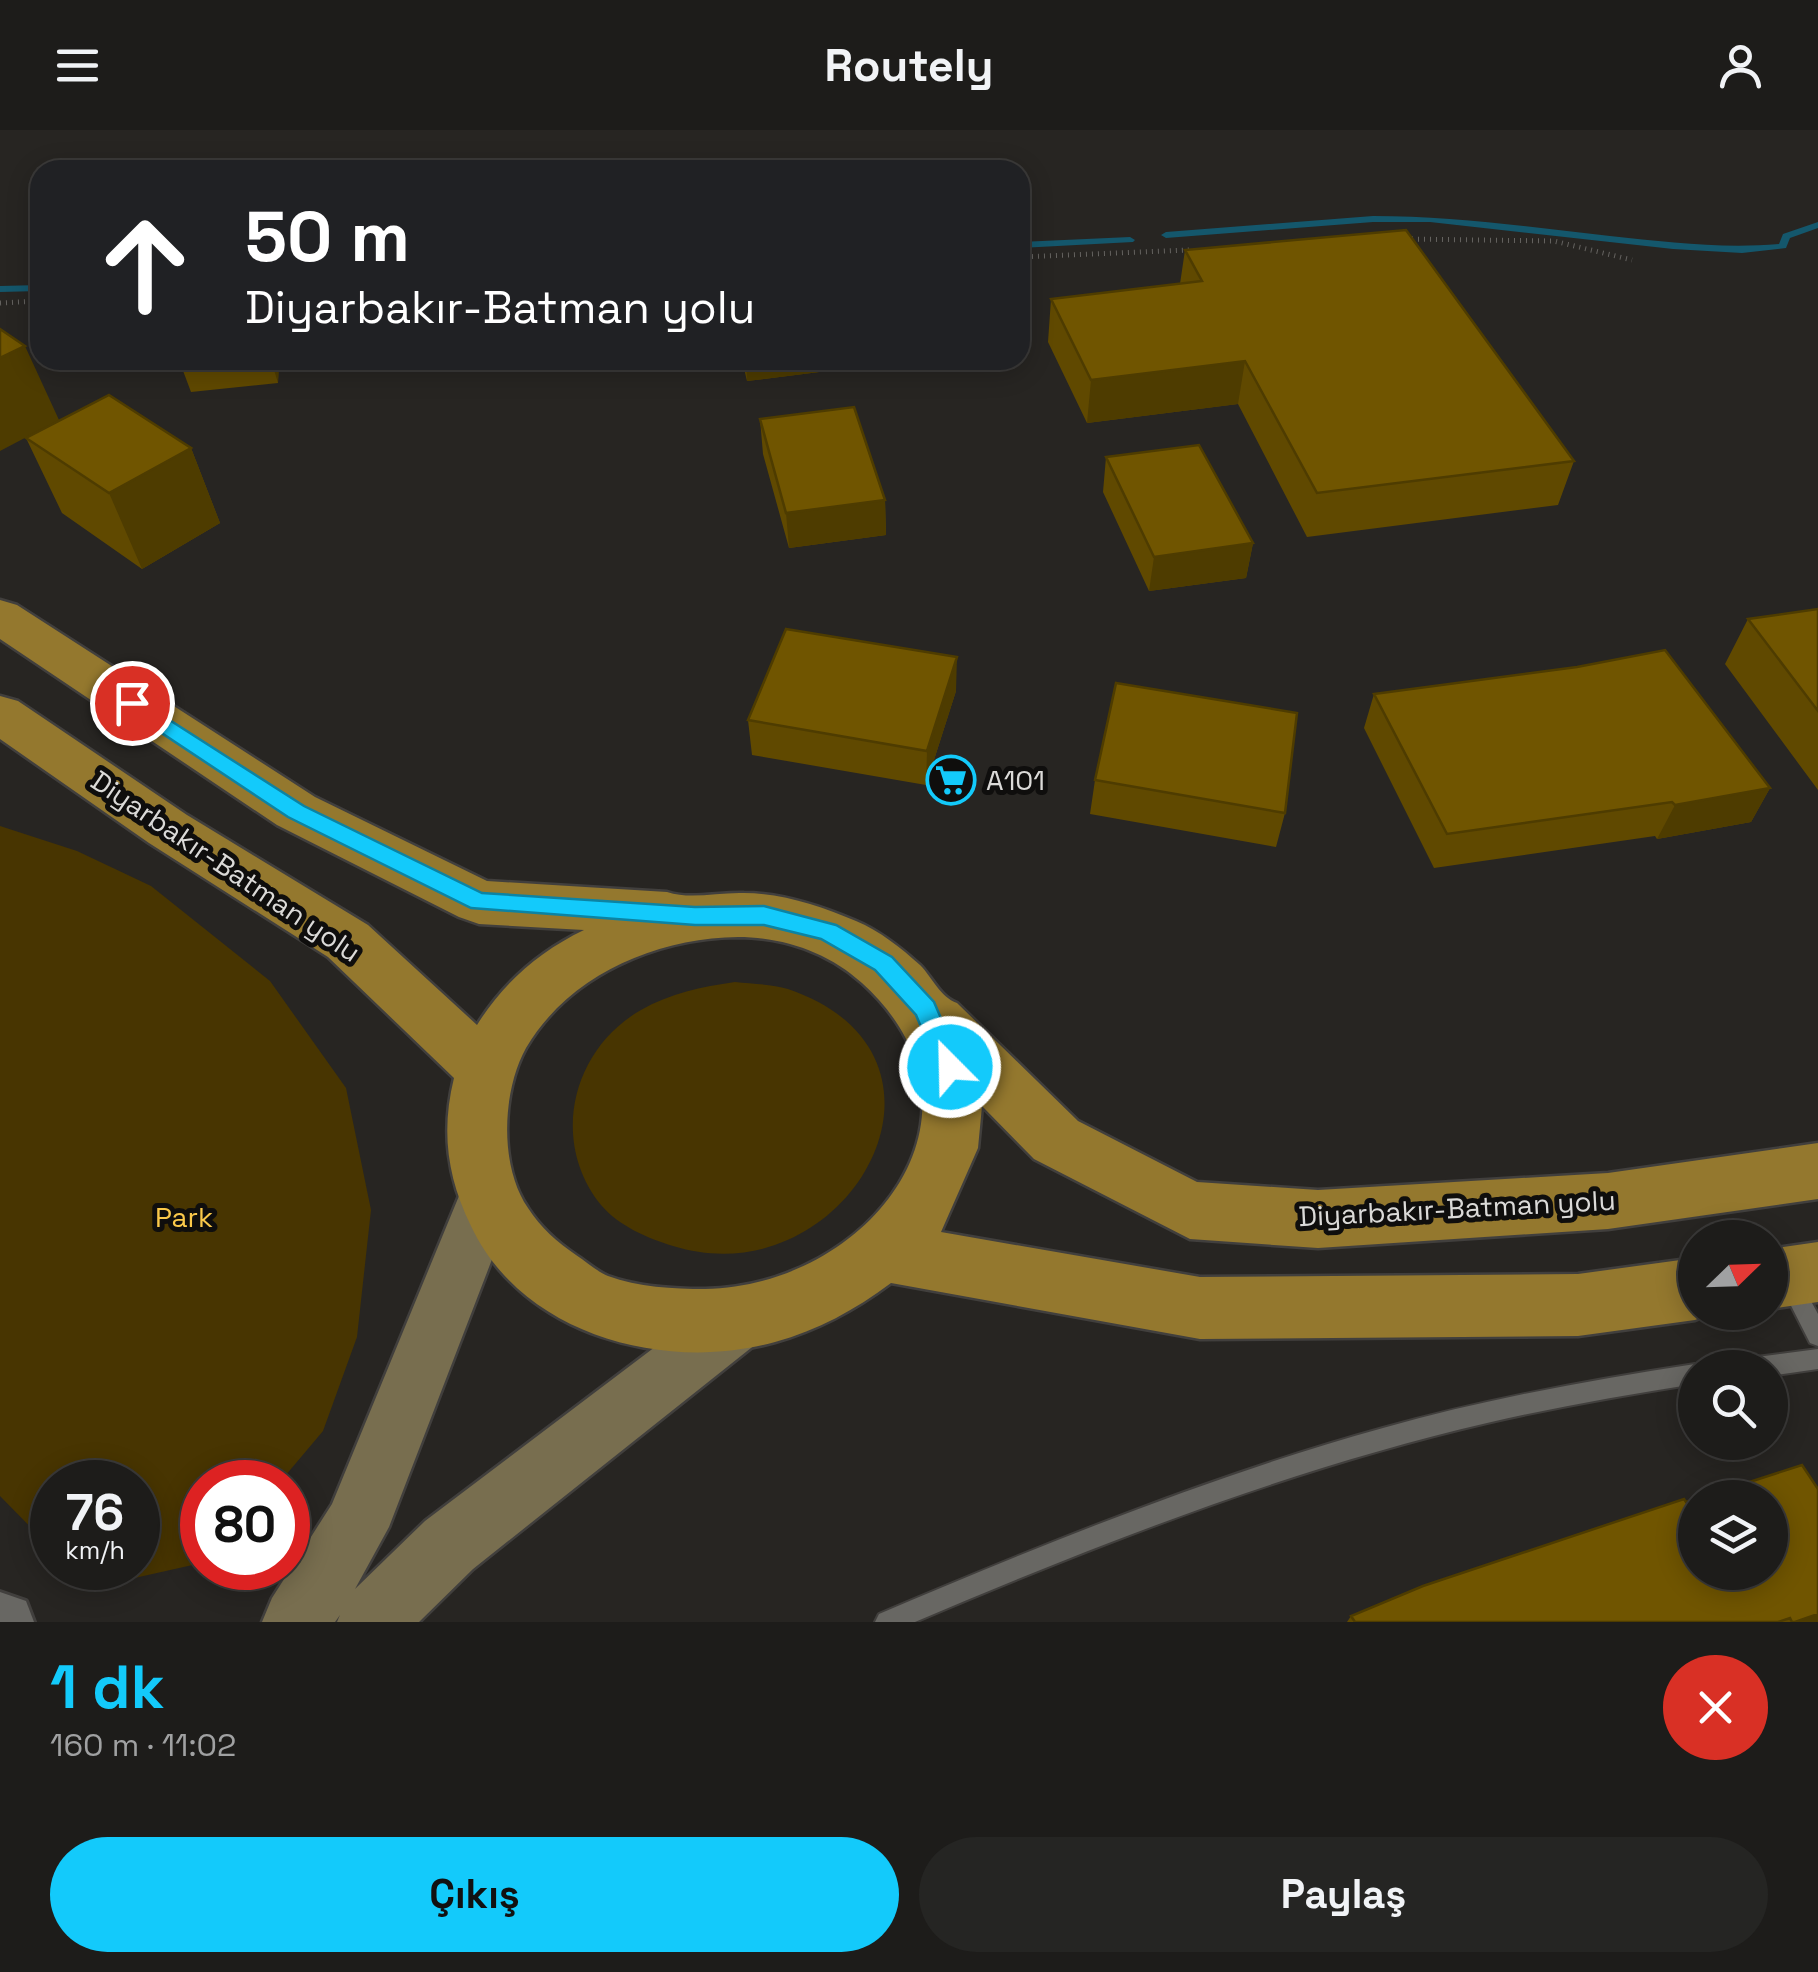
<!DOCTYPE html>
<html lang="tr">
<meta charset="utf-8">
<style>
:root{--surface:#1d1c1a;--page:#252523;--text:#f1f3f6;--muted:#a0a1a2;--line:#3b3a39;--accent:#13cafb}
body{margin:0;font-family:"Space Grotesk",sans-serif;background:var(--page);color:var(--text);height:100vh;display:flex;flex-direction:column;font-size:38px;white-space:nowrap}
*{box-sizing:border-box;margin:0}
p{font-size:32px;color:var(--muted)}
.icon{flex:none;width:55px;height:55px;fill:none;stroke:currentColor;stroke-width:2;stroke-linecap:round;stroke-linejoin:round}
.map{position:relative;height:1492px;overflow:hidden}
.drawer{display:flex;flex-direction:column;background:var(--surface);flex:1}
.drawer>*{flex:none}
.top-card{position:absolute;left:30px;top:30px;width:1000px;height:210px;border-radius:30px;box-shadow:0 5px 25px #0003,0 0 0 2px var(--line);background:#202124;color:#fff;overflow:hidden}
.needle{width:65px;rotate:67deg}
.tools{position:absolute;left:1678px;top:1090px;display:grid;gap:20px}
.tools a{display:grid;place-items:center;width:110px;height:110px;border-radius:50%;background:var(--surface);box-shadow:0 5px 25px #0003,0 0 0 2px var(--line);font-size:50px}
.speed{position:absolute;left:30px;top:1330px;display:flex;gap:20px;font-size:50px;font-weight:700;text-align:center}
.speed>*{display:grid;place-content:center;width:130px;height:130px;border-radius:50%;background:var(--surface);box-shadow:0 5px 25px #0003,0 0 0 2px var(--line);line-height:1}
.speed small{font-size:25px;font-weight:400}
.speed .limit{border:15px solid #d22;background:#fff;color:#111}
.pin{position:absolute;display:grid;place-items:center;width:85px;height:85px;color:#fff;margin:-42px;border:5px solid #fff;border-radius:50%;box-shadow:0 2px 10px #0007}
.me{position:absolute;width:110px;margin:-55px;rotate:337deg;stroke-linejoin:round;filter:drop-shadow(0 0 8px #0008)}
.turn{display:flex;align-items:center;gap:35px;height:210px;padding:0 50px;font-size:45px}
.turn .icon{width:130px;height:130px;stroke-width:2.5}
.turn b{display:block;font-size:70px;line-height:85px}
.round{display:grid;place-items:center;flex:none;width:105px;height:105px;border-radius:52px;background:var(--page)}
.headline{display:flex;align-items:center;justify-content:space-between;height:170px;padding:0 50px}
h1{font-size:60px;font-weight:700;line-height:75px;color:var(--accent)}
.primary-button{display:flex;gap:20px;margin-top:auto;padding:20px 50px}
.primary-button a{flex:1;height:115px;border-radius:60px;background:var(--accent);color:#111;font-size:40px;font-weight:700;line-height:115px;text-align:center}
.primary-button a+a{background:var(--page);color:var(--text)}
header{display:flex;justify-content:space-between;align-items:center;height:130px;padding:0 50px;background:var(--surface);font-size:45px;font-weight:700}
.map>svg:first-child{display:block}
</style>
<header><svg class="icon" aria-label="menu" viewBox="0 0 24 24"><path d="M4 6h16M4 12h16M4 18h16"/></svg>Routely<svg class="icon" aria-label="person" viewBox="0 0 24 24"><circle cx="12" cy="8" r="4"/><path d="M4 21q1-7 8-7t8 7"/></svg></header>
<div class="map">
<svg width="1818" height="1492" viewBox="0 0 1818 1492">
<rect width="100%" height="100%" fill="#272522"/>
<path fill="#483501" d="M0 696 77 721 151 756 270 851 346 958 371 1080 357 1207 323 1301 280 1352H202V1429L197 1434 90 1458 70 1438H138V1352H52V1419L0 1366Z
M735 852C752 854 772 854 788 859 985 926 847 1170 673 1116 647 1108 619 1096 601 1075 550 1012 571 920 641 880 671 863 701 857 735 852Z"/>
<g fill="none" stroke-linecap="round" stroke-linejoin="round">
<path fill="#14576c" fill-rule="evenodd" d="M1373 86C1453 86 1531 97 1610 106 1667 112 1722 119 1779 114L1783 104 1818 92V98L1790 108 1786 118 1742 123 1673 119 1430 92H1373L1166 108 1161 105 1166 102Z
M1130 107 1135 110 1133 112 1020 118V112Z
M40 155V161L0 162V156Z"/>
<g stroke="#413f3d" stroke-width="4">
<path id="service" d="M1792 1146 1799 1149 1818 1184V1216L1810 1213 1781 1156 1785 1149Z
M1818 1219V1239L1770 1246V1238H1738L1741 1231 1749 1228Z
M1695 1234 1703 1238H1695V1254C1625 1265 1556 1277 1487 1293 1290 1339 1101 1413 915 1492H875L879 1484C1044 1414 1210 1346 1383 1298 1486 1269 1590 1250 1695 1234Z"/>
</g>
<g stroke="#413f3d" stroke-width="6">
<path id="tertiary" d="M0 1462 26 1471 34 1492H0Z"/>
</g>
<g stroke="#413f3d" stroke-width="5">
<path id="secondary" d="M487 1041 508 1049 516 1067 389 1397 355 1459 425 1391 717 1170 739 1161 761 1170 770 1190 761 1210 473 1439 419 1492H337L340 1485 335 1492H262L272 1468 332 1374 466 1049Z"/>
</g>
<g stroke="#413f3d" stroke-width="5">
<path id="trunk" d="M0 470 17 475 315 667 487 751 667 762C691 770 718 762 744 763 782 763 821 776 856 791 880 801 901 818 920 835 932 847 940 867 957 873L1078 991 1197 1052 1318 1060 1608 1043 1818 1013V1069L1608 1099 1318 1118 1190 1109 1034 1029 982 976 978 1018 941 1102 1200 1147 1578 1144 1695 1128V1182H1714L1695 1190 1578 1206 1200 1209 891 1153C855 1180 818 1200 775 1212 665 1243 522 1205 471 1096 447 1047 441 1001 454 948L328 827 149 713 0 609V566L18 571 187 685 368 795 477 895C503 853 540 821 584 800L479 794 459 787 277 695 0 509ZM738 807C783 807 828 822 862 853 1006 984 868 1156 705 1159 673 1159 638 1157 608 1146 596 1141 587 1132 576 1125 557 1112 541 1098 528 1078 499 1036 502 961 526 918 569 845 656 808 738 807Z
M1818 1112V1172L1770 1179V1119Z"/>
</g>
<path stroke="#656360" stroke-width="5" stroke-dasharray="1 5" stroke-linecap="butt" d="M1406 109 1554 111 1632 130
M1020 127 1189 120
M0 173 40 171"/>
<use href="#service" fill="#686763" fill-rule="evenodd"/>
<use href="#tertiary" fill="#686763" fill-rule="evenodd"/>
<use href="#secondary" fill="#786e4f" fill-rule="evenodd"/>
<use href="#trunk" fill="#94782e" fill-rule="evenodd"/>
</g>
<path fill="#604900" d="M1185 120 1574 331 1558 375 1307 407 1238 274 1087 293 1048 212 1051 169 1180 154Z
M179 230H279L278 253 191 262Z
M742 230H835V240L747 251Z
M760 289 885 370 886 405 789 418 763 324Z
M26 308 191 318 220 393 142 439 62 383Z
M1106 327 1253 413 1246 448 1149 461 1103 362Z
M1818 479V660L1725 534 1748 489Z
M956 561 926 655 752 625 748 590Z
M1374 564 1770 658 1751 692 1657 709 1655 706 1434 738 1364 598Z
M1095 650 1285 683 1276 717 1090 684Z
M1686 1372 1818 1492H1347L1351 1486Z"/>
<path fill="#4e3c00" d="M25 216 59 290 0 321V228Z
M271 230H279L278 253Z
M746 230H835V240L747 251Z
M1245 231 1238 274 1087 293 1091 250Z
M191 318 220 393 142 439 109 363Z
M885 370 886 405 789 418 786 383Z
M1253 413 1246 448 1149 461 1154 427Z
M957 527 956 561 926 655 927 621Z
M1770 658 1751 692 1657 709 1675 675Z
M1818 1484V1492H1795Z"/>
<path fill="#705500" stroke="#4e3c00" stroke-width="2.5" d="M1406 100 1574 331 1317 363 1245 231 1091 250 1051 169 1202 151 1185 120Z
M0 199 25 216 0 228Z
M109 265 191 318 109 363 26 308Z
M854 277 885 370 786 383 760 289Z
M1199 315 1253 413 1154 427 1106 327Z
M1818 479V581L1748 489Z
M786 499 957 527 927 621 748 590Z
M1665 520 1770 658 1675 675 1672 672 1447 704 1374 564 1577 537Z
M1116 553 1297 583 1285 683 1095 650Z
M1802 1335 1818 1359V1484L1795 1492H1792L1790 1488 1778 1492H1355L1351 1486 1423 1456 1684 1369 1686 1372 1695 1369V1442H1770V1368H1700Z"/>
<path fill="#13cafb" stroke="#0c83a3" stroke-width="2.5" d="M132 566 304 676 482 763 695 777 764 776 836 795 892 827 934 872 962 937 959 944 950 947 941 944 916 885 875 840 821 809 764 795H695L471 778 288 687 124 578 121 573Z"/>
<defs>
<g id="supermarket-ring" transform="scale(2.5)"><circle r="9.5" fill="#0f0e0d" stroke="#13cafb" stroke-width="1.5"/><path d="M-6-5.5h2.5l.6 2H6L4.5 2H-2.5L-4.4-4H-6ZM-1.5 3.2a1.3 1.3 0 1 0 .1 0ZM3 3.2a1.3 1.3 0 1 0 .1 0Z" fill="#13cafb"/></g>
</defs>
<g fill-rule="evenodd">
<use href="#supermarket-ring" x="951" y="650"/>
</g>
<g text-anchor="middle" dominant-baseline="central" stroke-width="10" stroke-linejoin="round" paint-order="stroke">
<g font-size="28" fill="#dbdad8" stroke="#0f0e0d" text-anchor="start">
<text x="986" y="650">A101</text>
</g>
<g font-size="28" fill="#dbdad8" stroke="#0f0e0d">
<text transform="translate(226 736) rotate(34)">Diyarbakır-Batman yolu</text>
<text transform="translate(1457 1078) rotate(-3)">Diyarbakır-Batman yolu</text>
</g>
<g font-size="28" fill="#fbc94a" stroke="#0f0e0d">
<text x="184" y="1087">Park</text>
</g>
</g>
</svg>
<div class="tools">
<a><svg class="needle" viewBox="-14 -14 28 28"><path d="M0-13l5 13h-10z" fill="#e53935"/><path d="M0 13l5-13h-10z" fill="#a0a1a2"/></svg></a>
<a><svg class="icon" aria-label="search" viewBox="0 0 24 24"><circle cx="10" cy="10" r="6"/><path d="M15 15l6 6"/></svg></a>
<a><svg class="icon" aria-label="layers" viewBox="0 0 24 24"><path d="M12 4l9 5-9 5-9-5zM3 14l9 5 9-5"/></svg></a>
</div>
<div class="speed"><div>76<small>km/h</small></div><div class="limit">80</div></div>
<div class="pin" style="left:132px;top:573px;background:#d93025"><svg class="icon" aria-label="arrive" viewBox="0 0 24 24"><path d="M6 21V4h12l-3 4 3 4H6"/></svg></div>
<svg class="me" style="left:950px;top:937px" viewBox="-20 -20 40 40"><circle r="17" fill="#13cafb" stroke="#fff" stroke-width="3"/><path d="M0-11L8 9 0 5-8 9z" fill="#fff"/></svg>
<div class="top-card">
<div class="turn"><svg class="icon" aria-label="ahead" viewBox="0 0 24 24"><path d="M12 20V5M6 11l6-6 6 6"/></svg><div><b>50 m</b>Diyarbakır-Batman yolu</div></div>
</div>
</div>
<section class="drawer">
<div class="headline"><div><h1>1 dk</h1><p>160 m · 11:02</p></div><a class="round" style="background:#d93025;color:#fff"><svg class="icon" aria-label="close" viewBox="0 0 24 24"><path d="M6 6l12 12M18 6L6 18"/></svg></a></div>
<div class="primary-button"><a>Çıkış</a><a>Paylaş</a></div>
</section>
